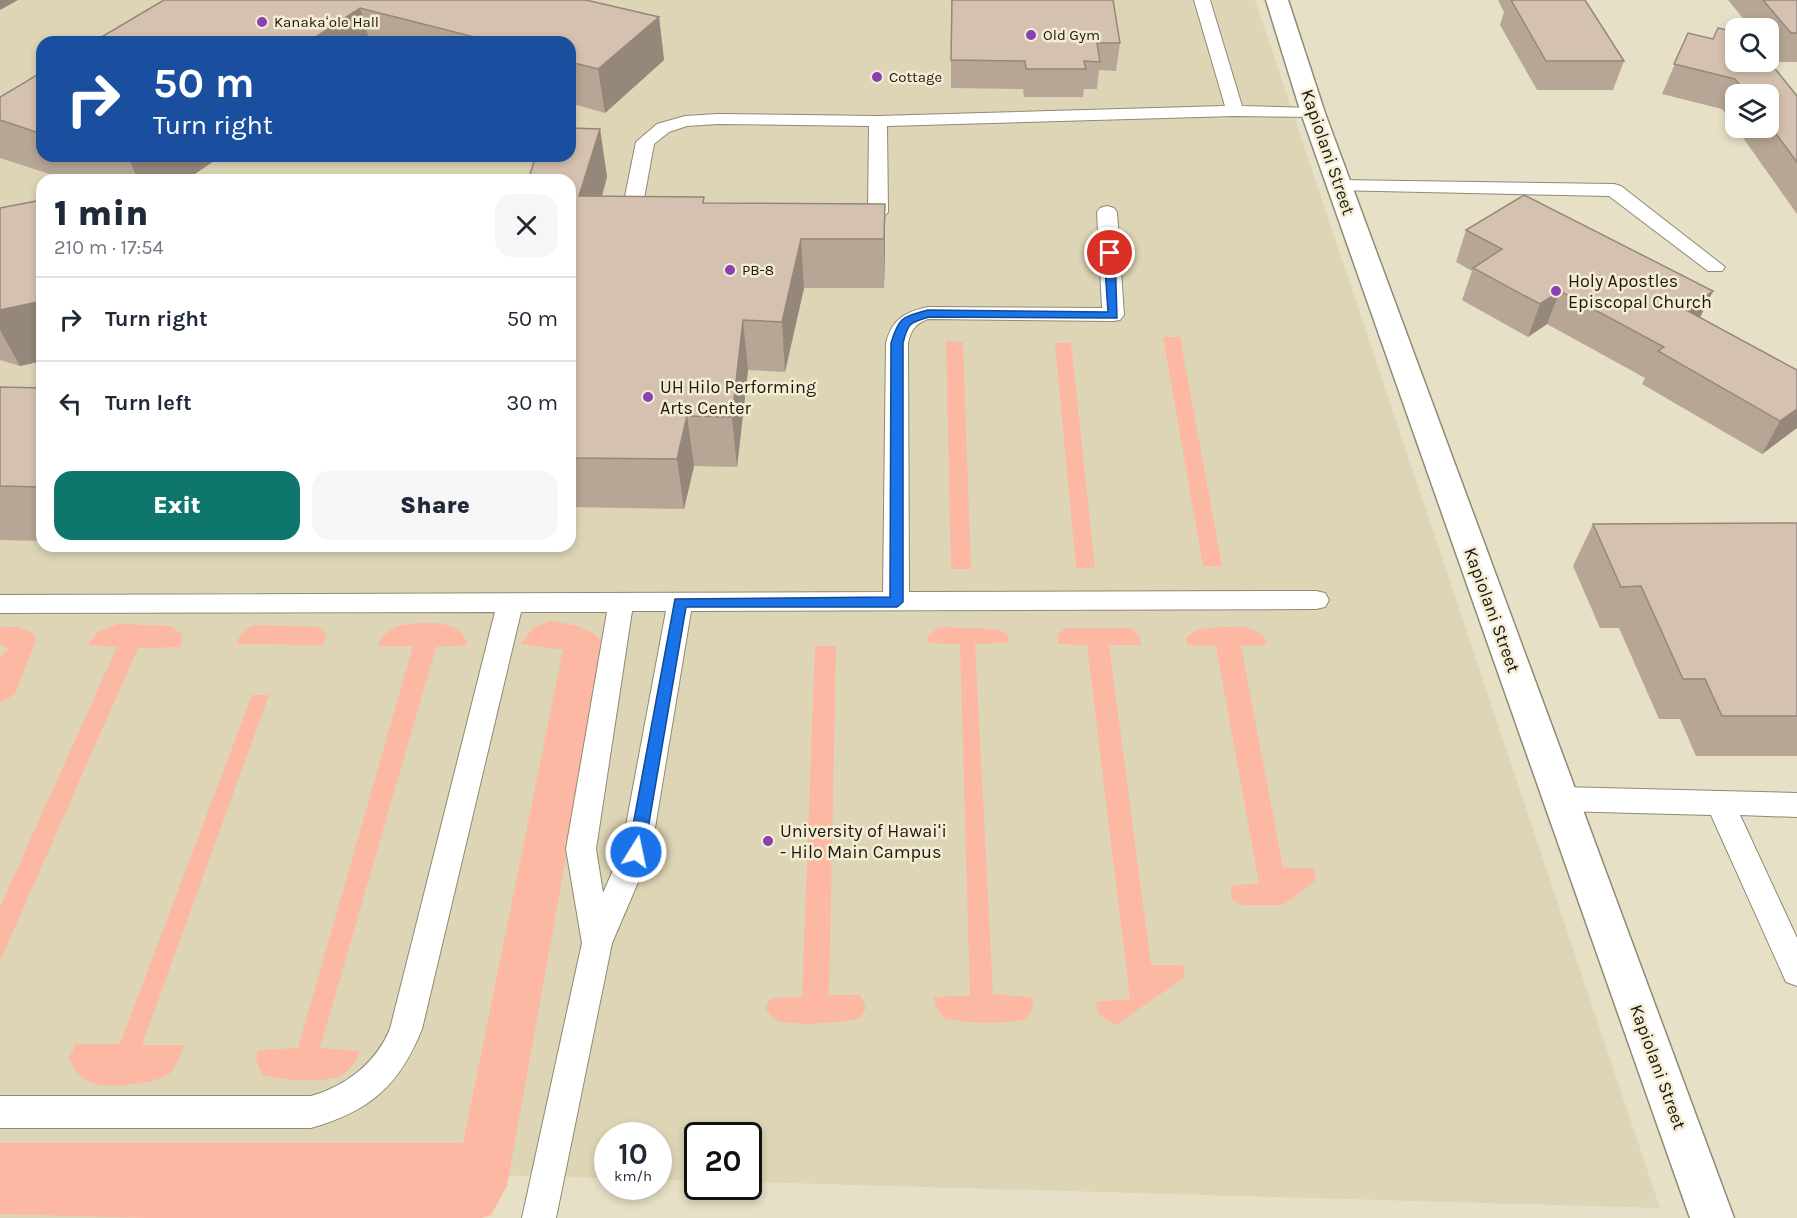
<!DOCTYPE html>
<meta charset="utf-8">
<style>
:root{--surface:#fff;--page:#f6f6f7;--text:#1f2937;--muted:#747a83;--line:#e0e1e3;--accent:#0f766e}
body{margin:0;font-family:Karla,sans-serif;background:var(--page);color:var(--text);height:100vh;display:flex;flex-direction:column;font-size:22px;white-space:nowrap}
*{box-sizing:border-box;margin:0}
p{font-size:20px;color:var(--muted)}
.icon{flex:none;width:33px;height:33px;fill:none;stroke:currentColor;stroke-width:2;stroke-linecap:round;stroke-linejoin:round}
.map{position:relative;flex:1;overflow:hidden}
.drawer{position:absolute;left:36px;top:174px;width:540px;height:378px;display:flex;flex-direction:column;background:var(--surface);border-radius:18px;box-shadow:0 3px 9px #0003}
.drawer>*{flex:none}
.hud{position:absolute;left:36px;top:36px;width:540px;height:126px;border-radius:18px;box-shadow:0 3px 9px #0003;background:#1a4fa0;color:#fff;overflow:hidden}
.buttons{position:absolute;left:1725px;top:18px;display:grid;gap:12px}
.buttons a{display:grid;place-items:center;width:54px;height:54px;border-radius:12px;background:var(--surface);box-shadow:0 3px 9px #0003;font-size:30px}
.speed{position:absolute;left:594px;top:1122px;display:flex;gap:12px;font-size:30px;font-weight:700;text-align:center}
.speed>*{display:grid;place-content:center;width:78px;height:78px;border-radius:50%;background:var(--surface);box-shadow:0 3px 9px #0003;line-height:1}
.speed small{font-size:15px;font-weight:400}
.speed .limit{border:3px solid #111;border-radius:9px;background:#fff;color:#111}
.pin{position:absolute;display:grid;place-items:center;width:51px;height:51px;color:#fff;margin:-26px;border:3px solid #fff;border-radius:50%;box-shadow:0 2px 6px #0007}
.me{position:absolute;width:66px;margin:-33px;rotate:10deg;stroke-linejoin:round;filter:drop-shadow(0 0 4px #0008)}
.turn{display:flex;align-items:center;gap:21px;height:126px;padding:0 18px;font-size:27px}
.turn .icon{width:78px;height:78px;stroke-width:2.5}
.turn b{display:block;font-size:42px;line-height:51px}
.round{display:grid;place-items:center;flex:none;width:63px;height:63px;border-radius:18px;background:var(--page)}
.summary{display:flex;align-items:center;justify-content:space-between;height:102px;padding:0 18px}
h1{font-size:36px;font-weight:800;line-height:45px}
.button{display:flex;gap:12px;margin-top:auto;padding:12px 18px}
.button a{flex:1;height:69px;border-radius:18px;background:var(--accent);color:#fff;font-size:24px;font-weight:800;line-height:69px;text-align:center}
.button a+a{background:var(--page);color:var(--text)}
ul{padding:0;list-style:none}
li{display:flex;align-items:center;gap:18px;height:84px;padding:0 18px;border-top:2px solid var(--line)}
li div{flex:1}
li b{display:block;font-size:22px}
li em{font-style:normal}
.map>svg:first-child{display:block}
</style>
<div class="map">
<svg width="1797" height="1218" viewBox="0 0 1797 1218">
<rect width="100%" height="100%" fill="#e6e0c7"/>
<path fill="#ddd5b5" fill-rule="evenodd" d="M0 0H1255L1660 1208 749 1182 748 1136H698L697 1181 659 1179 658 1136H608L607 1178 487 1175 475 1218H0ZM42 42H570V156H42ZM42 180H570V546H42Z"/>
<path fill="#fdb8a3" d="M1163 337H1180L1222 566H1203Z
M946 341 963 342 971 569H951Z
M1055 343H1071L1095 568H1076Z
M551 621C572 625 592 626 604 645L507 1186 491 1215 482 1218H152L0 1214V1143H463L563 650 521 644 534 627Z
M437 623C452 626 464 628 467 645L436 647 320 1048 360 1051C356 1060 352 1068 343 1074 328 1085 279 1080 262 1075L256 1060 258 1050 298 1048 413 646H378C387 620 415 624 437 623Z
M118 624 172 626 182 635 181 647 138 648 0 961V907L117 647 87 645 100 630Z
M253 625 319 627 326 633 324 645 236 644 241 634Z
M4 627H18L33 633 36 640 15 694 0 703V657L9 649 0 645V628Z
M939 627 998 629 1008 635V643L975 644 993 994 1033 997 1032 1009 1027 1019C1002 1025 970 1023 945 1019L936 1008 934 997 970 996 960 644 927 643 928 636Z
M1244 627C1255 630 1264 632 1267 645L1241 646 1283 868H1314L1316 880 1283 905H1241L1231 898V886L1259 883 1216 646 1188 645 1186 639C1197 623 1226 628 1244 627Z
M1066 628H1131L1140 637 1141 645H1109L1151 965H1183L1185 977 1116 1025 1098 1014 1096 1002 1130 999 1087 645 1058 644V634Z
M815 646H836L829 995H860L866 1008 860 1018C846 1023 787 1027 774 1019 771 1017 768 1012 765 1008L771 998 802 997Z
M252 695H269L142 1045H184C181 1054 177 1067 169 1074 154 1084 107 1090 90 1082 80 1078 73 1068 69 1058L76 1044H120Z"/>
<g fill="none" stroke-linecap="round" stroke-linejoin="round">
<g stroke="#908a73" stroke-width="2">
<path id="service" d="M1194 0H1210L1242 106 1313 108 1319 109 1322 113 1319 117 1235 116 887 126 888 212C878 226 866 232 849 228L846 224 849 220 860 218 868 210 869 126 718 124 687 126 669 132 654 144 640 220 647 228 644 232H630L620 221 636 142 657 124 685 116 718 114 878 116 1225 106Z
M1339 180 1614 184 1621 186 1725 267 1722 271H1708L1609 196 1332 190 1329 186 1332 182Z
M1107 206 1114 208 1117 212 1124 315 1120 320 1113 321 928 319C915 324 911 330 908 343L909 592 1316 591 1325 593 1329 600 1325 607 1316 609 691 611 651 852 612 943 556 1218H522L582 943 566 849 607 612H521L422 1029C399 1086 370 1111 311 1128H0V1096H311C346 1086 376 1063 390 1029L495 612 0 613V595L883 592 886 343C892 319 905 312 928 307L1102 308 1097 212 1100 208ZM632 611H666L621 852 603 893 596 849Z
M1561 787 1797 793V817L1740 815 1797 938V986L1786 982 1711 815 1561 811 1551 807 1547 799 1551 791Z"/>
</g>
<g stroke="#908a73" stroke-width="3">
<path id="tertiary" d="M1266 0H1288L1325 113 1734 1218H1690L1301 113Z"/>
</g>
<use href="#service" fill="#fff" fill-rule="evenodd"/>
<use href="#tertiary" fill="#fff" fill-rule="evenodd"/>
</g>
<path fill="#b7a696" d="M164 0 659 17 664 60 605 113 570 103V42H93Z
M951 0H1113L1120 43 1116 71 1099 70 1097 89H1084L1083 97H1024L1023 89 951 88Z
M1498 0H1585L1624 61 1613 90H1537L1500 25 1504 12Z
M1728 0H1797V62H1778L1768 50V28H1751Z
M1688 33 1797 96V214L1736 128H1768V94H1736V127L1722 109 1662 94Z
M42 72V156H221L186 180H68L0 158V97Z
M600 129 607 177 602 197 705 203 885 204 884 288H804L785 372 748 370 737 467 694 466 684 509 570 507V180Z
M42 200V361L20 366 0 360V208Z
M1466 230 1713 291 1700 318 1797 428 1762 454 1642 384 1645 378 1547 324 1528 337 1462 300 1472 271 1456 262Z
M0 387 42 388V541L0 540Z
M1797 523V756H1696L1680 719H1659L1619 628H1600L1573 566 1593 524Z"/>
<path fill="#95877a" d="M0 0H18L0 10Z
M360 8 370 42H308Z
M659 17 664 60 605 113 598 69Z
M600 129 607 177 588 245 579 196Z
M137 156H221L186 180H138L130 161Z
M885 204V253L884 288V239Z
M801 239 804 288 785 372 782 322Z
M1560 291 1547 324 1528 337 1540 304Z
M1713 291 1697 323 1686 310Z
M42 301V361L20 366 0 330V310Z
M743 320 748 370 737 467 732 417Z
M1797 409V428L1762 454 1780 421Z
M687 416 694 466 684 509 677 459Z"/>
<path fill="#d5c1af" stroke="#95877a" stroke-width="1.5" d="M164 0H586L659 17 598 69 570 62V42H494L360 8 308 42H93Z
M952 0H1113L1120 43H1097L1100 62 1084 61 1086 69H1026L1025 61 951 60Z
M1511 0H1585L1624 61H1546Z
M1763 0H1797V33H1791Z
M1718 28 1736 32V62H1768V60L1797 96V162L1768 123V94H1747L1735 79 1674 64 1688 33 1713 39Z
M42 72V134L0 120V97Z
M570 128 600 129 579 196 704 197 703 203 885 204 884 239H801L782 322 743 320 732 417 687 416 677 459 570 458V203L572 196H575H570V180H528L536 156H570Z
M114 156H137L130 161Z
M1524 195 1713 291 1686 310 1797 370V409L1780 421 1658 351 1664 347 1560 291 1540 304 1473 268 1502 249 1466 230Z
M42 200V301L0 310V208Z
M0 387 42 388V487L0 486Z
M1797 523V716H1722L1705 679H1683L1641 586 1621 587 1593 524Z"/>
<path fill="#1a73e8" stroke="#114b97" stroke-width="1.5" d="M1110 250 1115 253 1117 318 929 317C909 323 908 323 903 343V602L897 607H686L644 852 642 857 636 858 631 857 628 852 675 599 890 597 891 343C899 317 902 317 928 310L1108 312 1104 253Z"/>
<g fill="#8940b2" stroke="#f4edd4" stroke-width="2">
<circle cx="262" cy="22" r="6"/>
<circle cx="1031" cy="35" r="6"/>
<circle cx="877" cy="77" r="6"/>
<circle cx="730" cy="270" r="6"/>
<circle cx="1556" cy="291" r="6"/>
<circle cx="648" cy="397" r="6"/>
<circle cx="768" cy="841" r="6"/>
</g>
<g text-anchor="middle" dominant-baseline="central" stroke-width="5" stroke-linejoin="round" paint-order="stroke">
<g font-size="15" fill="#1b180f" stroke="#f4edd4" text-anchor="start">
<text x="274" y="22">Kanakaʻole Hall</text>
<text x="1043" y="35">Old Gym</text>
<text x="889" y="77">Cottage</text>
<text x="742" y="270">PB-8</text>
</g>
<g font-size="18" fill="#1b180f" stroke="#f4edd4">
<text transform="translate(1328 152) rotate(71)">Kapiolani Street</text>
<text transform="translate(1492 610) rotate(70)">Kapiolani Street</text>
<text transform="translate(1658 1067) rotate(70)">Kapiolani Street</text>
</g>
<g font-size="18" fill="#1b180f" stroke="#f4edd4" text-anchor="start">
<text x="1568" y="281">Holy Apostles<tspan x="1568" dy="21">Episcopal Church</tspan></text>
<text x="660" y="387">UH Hilo Performing<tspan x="660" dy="21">Arts Center</tspan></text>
<text x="780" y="831">University of Hawaiʻi<tspan x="780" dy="21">- Hilo Main Campus</tspan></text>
</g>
</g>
</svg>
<div class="buttons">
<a><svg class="icon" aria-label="search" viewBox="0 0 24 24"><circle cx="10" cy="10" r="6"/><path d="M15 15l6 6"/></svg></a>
<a><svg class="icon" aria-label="layers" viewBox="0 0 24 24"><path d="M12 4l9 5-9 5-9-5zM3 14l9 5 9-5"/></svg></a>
</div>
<div class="speed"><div>10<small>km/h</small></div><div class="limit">20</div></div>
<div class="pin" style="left:1110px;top:253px;background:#d93025"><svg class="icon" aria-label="arrive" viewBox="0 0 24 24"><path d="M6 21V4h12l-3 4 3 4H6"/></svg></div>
<svg class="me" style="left:636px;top:852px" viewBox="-20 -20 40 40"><circle r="17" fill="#1a73e8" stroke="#fff" stroke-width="3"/><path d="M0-11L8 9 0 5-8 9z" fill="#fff"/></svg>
<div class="hud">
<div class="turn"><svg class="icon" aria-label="right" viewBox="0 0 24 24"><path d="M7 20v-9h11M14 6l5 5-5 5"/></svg><div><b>50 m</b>Turn right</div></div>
</div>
<section class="drawer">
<div class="summary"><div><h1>1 min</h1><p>210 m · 17:54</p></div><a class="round"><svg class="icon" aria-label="close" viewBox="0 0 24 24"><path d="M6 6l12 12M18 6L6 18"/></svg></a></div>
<ul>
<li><svg class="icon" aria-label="right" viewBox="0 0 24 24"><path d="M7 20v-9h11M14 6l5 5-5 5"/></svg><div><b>Turn right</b></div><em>50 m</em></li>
<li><svg class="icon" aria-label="left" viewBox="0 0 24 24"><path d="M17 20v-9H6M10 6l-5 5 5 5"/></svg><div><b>Turn left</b></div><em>30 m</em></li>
</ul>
<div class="button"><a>Exit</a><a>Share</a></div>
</section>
</div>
